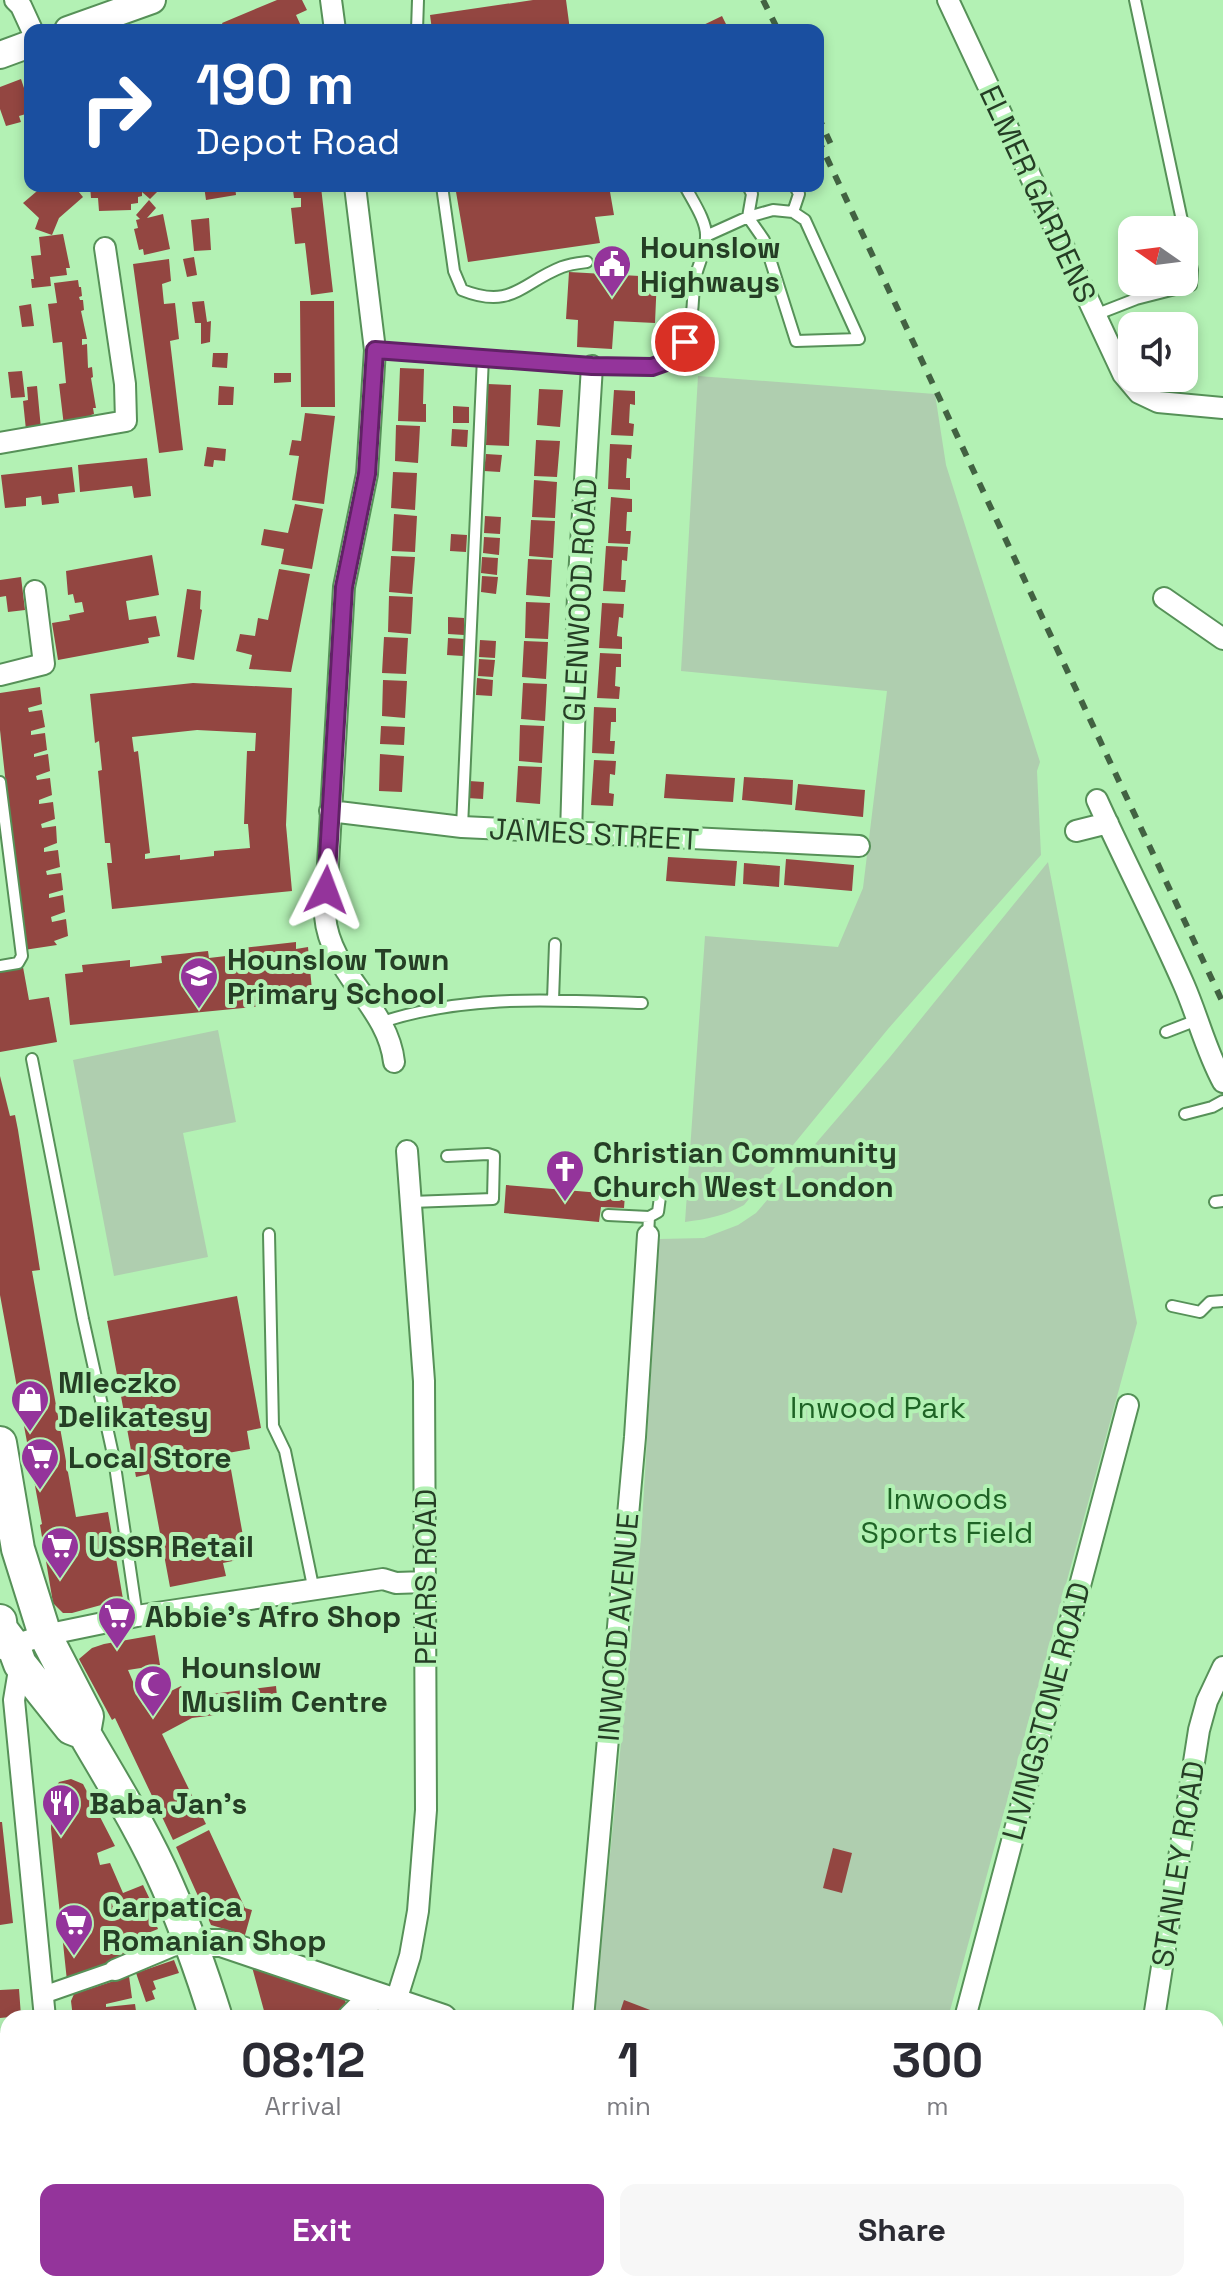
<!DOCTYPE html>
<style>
:root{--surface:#fff;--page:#f7f7f7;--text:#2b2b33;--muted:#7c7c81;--accent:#94349b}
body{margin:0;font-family:"Space Grotesk",sans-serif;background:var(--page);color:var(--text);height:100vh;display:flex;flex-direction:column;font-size:30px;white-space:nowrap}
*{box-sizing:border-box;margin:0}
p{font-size:26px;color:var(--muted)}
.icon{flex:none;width:44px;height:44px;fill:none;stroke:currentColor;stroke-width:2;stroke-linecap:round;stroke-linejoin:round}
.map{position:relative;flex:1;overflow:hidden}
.sheet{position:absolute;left:0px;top:2010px;width:1224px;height:282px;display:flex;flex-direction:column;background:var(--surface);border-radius:24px 24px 0 0;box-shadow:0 4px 12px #0003}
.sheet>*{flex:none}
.top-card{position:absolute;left:24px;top:24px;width:800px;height:168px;border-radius:16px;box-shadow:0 4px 12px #0003;background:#1a4fa0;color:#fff;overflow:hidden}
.needle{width:52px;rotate:284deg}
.buttons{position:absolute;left:1118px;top:216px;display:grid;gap:16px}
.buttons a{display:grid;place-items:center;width:80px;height:80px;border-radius:16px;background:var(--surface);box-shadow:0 4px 12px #0003;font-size:40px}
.pin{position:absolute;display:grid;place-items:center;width:68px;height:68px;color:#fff;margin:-34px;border:4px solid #fff;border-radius:50%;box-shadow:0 2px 8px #0007}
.me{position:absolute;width:88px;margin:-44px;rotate:3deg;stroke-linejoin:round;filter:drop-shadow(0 0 6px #0008)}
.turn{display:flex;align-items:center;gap:28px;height:168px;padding:0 40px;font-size:36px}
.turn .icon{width:104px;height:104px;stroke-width:2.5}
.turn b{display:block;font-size:56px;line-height:68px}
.eta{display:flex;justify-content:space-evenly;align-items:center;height:136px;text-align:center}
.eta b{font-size:48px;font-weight:800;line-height:56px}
.cta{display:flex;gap:16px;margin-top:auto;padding:16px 40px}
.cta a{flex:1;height:92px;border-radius:16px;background:var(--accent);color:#fff;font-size:32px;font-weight:800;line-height:92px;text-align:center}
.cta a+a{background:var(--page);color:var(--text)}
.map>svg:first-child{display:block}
</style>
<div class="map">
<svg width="1223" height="2291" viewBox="0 0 1223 2291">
<rect width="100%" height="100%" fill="#b3f1b4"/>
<path fill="#afceaf" d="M698 376 935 394 946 465 1040 762 1037 771 1041 855 888 1029 744 1205C724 1216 707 1219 685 1222L705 936 838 947 863 888 887 691 681 671Z
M1048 862 1137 1323 948 2018H594L641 1539 659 1239 704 1238 738 1225 756 1213 890 1057Z
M218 1030 236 1122 183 1133 208 1257 114 1276 73 1060Z
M1223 2137V2291H1199L1200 2284H1216V2182Z"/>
<path fill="#934641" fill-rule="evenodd" d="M277 0H302L307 10 296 15 301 26 291 30H225L222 23Z
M533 0H566L570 30H432L430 15Z
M722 16 729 30H693Z
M21 79 29 103 24 105 26 114 19 116 21 122 6 126 0 109V87Z
M43 186H53L57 192 64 186H74L83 197 59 218 52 235 35 229 39 218 23 203Z
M90 186H163L150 199 142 192V196L138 197V203L131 204V210L99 211 98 198H91Z
M204 186H235L236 195 206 200Z
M455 186H609L614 215 595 217 600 243 468 262Z
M321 187 333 292 311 295 305 243 295 244 291 208 301 207V198H294L293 190Z
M149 200 156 208 147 218 163 214 170 249 144 255 143 249 139 250 134 229 138 228 136 220 140 219 136 215Z
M209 218 211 250 194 251 191 220Z
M63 234 70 268H66L67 275 50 277 51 286 32 288 31 279H34L31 256 41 255 39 237Z
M194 257 197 275 187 277 183 259Z
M169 259 171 281 162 284 164 304 175 303 179 339 170 341 183 450 159 453 133 264Z
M569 272 657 277 655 323 614 321 612 349 577 347 578 320 566 319Z
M78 280 79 287H81L82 296 79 297 80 300H83L84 310 81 311 87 339H82V345L87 344 88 368 92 367 93 377 91 378 96 408H93L94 414 91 415 92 423 64 426 59 384 66 383 62 342 53 343 48 304 57 303 54 283Z
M204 301 207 322 211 321 210 342 201 344V323H195L192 302Z
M300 301H334L335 407H301Z
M31 304 34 326 22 327 19 306Z
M213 353H228L227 368 212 367Z
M400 368 424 369 423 404H426V422L398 421Z
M22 371 25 397 11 398 8 372Z
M274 373H291V382L274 383Z
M488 384 511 385 509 446 486 445Z
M37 386 41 429 26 430 23 401 28 400 27 387Z
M219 386 234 387 233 405H218Z
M539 389 563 390 560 427 537 425Z
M614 390 635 391V405L630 404 629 423 634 424 633 436 611 435Z
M453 406 469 407V423H453Z
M305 413 335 416 324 504 292 500 299 456 289 455 292 440 301 441Z
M396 425 420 426 418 463 395 461Z
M452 429 468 430 467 447 451 446Z
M536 440 560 441 557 477 534 476Z
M610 444 632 445 631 459 627 458 626 478H630V490L608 489Z
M207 447 226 449 225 461 214 460 213 467 204 466Z
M486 454 502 455 500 472 484 471Z
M147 458 151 496 134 498 132 486 80 492 78 465Z
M72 467 75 492 58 494 59 503 42 505 41 496 26 498V506L5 508 1 475Z
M393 472 417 473 415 510 391 508Z
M534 480 557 482 555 518 532 517Z
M611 497 632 499V512H627L626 531H631L630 544 608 543Z
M295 504 323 509 312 569 281 564 284 549 261 545 264 529 288 533Z
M394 514 417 516 415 552 392 551Z
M485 516 501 517 500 534 484 533Z
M531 520 555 521 553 558 529 556Z
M451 534 467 535 466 552 450 551Z
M484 537 500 538 499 555 483 553Z
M606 546 628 547 627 561 622 560 621 580H626L625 592 603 591Z
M152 555 159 595 126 601 129 620 156 616 160 636 148 638 149 643 58 660 52 623 70 620 69 615 84 612 82 602 75 603 73 594 68 595 66 571Z
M391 556 415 557 412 594 389 592Z
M482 557 498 558 497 575 481 573Z
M528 559 552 560 550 597 526 595Z
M279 569 310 574 291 672 249 669 252 655 236 651 240 634 255 636 258 618 268 620Z
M482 576 498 577 496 594 481 592Z
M21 577 25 610 8 612 6 596 0 597V580Z
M187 589 201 591 200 609 202 610 194 660 177 657Z
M389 596 413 597 411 634 388 632Z
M526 602 550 603 548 639 525 638Z
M602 603 624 604 623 618 619 617 617 636 622 637V649L599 648Z
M448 617 464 618V635L448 634Z
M384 637 408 638 406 674 382 673Z
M448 638 464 639 463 656 447 655Z
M480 640 496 641 495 658 479 657Z
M524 641 548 642 546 679 522 677Z
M600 653 621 654V667H616L615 686 620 687 619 699 597 698Z
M479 659 495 660 493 677 478 676Z
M477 678 493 680 492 696 476 695Z
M383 680 407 681 405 718 382 716Z
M193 683 292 688 286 825 292 891 112 909 107 863H112L110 843H105L98 771 102 770 99 741 95 743 90 694ZM197 730 256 733 255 751H247L244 824H248L250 848 214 851V856L180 860V855L145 859V854L150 853 138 751 134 752 132 737Z
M523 683 547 684 545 721 521 719Z
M40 687 42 704 28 708 29 712 42 710 45 727 31 731V735L45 733 47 750 34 754V757L48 754 50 771 36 776 37 780 50 778 52 795 39 800V804L53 802 55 819 41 824 42 828 56 826 57 843 44 848V852L58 850 60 867 46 871 47 875 61 873 63 890 49 894V898L63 895 65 912 51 917 52 922 66 919 68 936 54 941 57 945 24 950 0 730V693Z
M594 707 616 708V722H611L610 741H615L614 754 592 753Z
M520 725 544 726 542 763 519 761Z
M381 726 405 727 404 745 380 744Z
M380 754 404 756 402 792 379 791Z
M594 760 616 761 615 775 610 774 609 793 614 794 613 806 591 805Z
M518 766 542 767 540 804 516 802Z
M666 774 735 778 733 802 664 798Z
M744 777 793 780 792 805 742 800Z
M469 781 484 782 483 799 467 798Z
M798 784 865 790 863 817 795 810Z
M668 857 737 861 735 886 666 881Z
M786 859 854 865 852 891 784 885Z
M744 863 780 866 779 887 743 884Z
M296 942V949L308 947 313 1001 70 1025 65 974 83 972 82 965 130 960V967L162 963 161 956 208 951 209 958 243 954 242 948Z
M23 967 29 1000 49 997 57 1042 0 1052V971Z
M0 1076 10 1116 15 1115 18 1130 40 1270 32 1271 76 1517 108 1512 123 1599 72 1613H63L53 1603 40 1525 42 1524 0 1295Z
M506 1185 625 1195 624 1208 601 1207 599 1222 504 1213Z
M237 1296 261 1428 247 1431 250 1449 228 1453 247 1558 223 1563 226 1576 170 1587 149 1474 136 1477 107 1321Z
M155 1635 160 1665 128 1670 143 1705 181 1686 187 1697 276 1686 278 1707 192 1718 162 1734 206 1824 173 1840 115 1718 112 1720 79 1659 92 1648 104 1644Z
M71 1779 83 1784 115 1846 97 1853 100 1865 110 1863 123 1893 143 1885 154 1908 150 1910 158 1929 143 1935 148 1951 67 1981 51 1829 52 1793 59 1782Z
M0 1822H2L13 1923 0 1925Z
M209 1830 245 1908 252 1910 245 1935 211 1925 176 1847Z
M833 1848 852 1853 842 1893 823 1888Z
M174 1960 179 1973 153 1981 156 1989 152 1991 155 1999 146 2002 136 1973Z
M252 1967 345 2000 347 2006 339 2018H266Z
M129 1976 132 1998 106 2004V2007L135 2004 137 2018H73L71 2001 74 1994Z
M19 1989 21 2016 0 2018V1990Z
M624 2000 671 2018H618Z
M8 2032V2284H52V2291H0V2033Z
M99 2284H249L251 2291H100Z"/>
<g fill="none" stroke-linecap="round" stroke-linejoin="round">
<g stroke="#569158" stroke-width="14">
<path id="service" d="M1135 0 1184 230
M417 30 418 0
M442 186 454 271 462 290C512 310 521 283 562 267 570 264 579 263 587 262
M773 210 793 212 805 220 859 339 796 341 764 240 748 217Z
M793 212 799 194 795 186
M706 236 748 217 752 194 748 186
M1095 315 1136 299 1191 285 1192 270 1184 232
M375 350C420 353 641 378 667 361 694 344 692 312 694 284 696 268 706 252 706 237 707 221 692 200 685 186
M0 782 22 956 18 963 0 966
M462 827 483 357
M553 1000 555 944
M382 1022C468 994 552 1000 642 1003
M1166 1032 1197 1020
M32 1059 83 1319 114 1459 137 1616
M1185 1114 1212 1107 1223 1101
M411 1202 493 1199 494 1156 488 1154 447 1156
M1215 1202 1223 1201
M608 1215 649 1217 648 1235
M649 1217 658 1212 660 1197
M269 1234 273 1426 285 1451 314 1591
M1172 1306 1200 1312 1210 1302 1223 1301
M1216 2219 1223 2180
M357 2284 359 2291
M404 2284 407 2291
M1203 2291 1204 2284"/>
</g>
<g stroke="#569158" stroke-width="20">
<path id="pedestrian" d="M43 1995 115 1970"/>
</g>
<g stroke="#569158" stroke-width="24">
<path id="minor" d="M15 0 21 6 32 30
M331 0 335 30
M948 0 1123 374 1139 393 1158 402 1223 408
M355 186 375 350 367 474 344 587 325 916C330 974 388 1006 394 1062
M0 443 126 421 125 384 105 248
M1164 598 1223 639
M0 675 44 664 35 591
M1097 800C1125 862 1157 923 1184 985 1198 1017 1206 1051 1223 1082
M330 811 462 827 859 846
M1076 831 1108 823
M571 834 578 594 592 366
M2 1649 45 1635 137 1616 383 1579 396 1583 426 1582
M20 1664 14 1700 45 2018
M115 1970 172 1946 190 1943
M396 2001 410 1956 418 1911 426 1810 424 1381 407 1151
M583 2018 635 1437 648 1235
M965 2018 1128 1405
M1154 2018 1199 1730 1207 1701 1223 1667
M72 2284 73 2291
M558 2284 560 2291
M872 2291 876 2284
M1083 2291 1087 2284"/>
</g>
<g stroke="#569158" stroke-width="30">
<path id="tertiary" d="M68 30 152 0
M0 55 30 44
M190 1943H221L443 2018
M351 2018 373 1996
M1052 2284 1064 2291"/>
</g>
<g stroke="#569158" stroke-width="36">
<path id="primary" d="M0 1443 18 1549 45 1635 87 1716 84 1733
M0 1621 1 1629 13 1645 20 1664 71 1728 84 1733C113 1783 144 1832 167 1885 186 1928 202 1973 216 2018
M295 2284 297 2291"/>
</g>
<use href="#service" stroke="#fff" stroke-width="10"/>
<use href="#pedestrian" stroke="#fff" stroke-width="16"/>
<use href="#minor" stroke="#fff" stroke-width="20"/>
<use href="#tertiary" stroke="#fff" stroke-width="26"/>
<use href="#primary" stroke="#fff" stroke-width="32"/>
<path stroke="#426242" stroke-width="6" stroke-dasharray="10 10" stroke-linecap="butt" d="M763 0 778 30
M818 116 833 149
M818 139 1223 1003"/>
</g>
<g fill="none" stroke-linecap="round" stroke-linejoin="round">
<g stroke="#602265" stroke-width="20">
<path id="route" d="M326 890 344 587 367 474 375 350 592 366 652 367 666 362 685 342"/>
</g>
<use href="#route" stroke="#94349b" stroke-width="14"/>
</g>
<defs>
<g id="civic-pin" transform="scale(2)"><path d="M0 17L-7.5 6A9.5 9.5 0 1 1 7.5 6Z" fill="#94349b" stroke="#b3f1b4"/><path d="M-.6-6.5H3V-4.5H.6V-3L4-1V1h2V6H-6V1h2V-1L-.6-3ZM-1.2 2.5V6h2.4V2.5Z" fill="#fff"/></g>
<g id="school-pin" transform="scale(2)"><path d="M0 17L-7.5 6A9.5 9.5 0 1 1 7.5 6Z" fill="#94349b" stroke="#b3f1b4"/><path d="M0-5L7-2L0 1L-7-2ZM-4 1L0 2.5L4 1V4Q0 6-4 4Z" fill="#fff"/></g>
<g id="church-pin" transform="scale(2)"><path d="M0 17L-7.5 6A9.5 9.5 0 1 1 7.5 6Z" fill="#94349b" stroke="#b3f1b4"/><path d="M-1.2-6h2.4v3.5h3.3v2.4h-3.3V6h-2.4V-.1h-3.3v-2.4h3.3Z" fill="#fff"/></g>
<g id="shop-pin" transform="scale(2)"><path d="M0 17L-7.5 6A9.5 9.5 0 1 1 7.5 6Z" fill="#94349b" stroke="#b3f1b4"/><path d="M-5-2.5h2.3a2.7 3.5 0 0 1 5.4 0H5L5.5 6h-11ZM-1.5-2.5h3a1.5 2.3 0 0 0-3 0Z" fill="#fff"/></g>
<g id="supermarket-pin" transform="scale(2)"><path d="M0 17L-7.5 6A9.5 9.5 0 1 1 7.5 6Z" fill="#94349b" stroke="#b3f1b4"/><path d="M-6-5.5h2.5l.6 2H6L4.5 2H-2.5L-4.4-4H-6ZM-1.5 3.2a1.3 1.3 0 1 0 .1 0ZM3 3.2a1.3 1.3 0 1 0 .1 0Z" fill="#fff"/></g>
<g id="mosque-pin" transform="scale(2)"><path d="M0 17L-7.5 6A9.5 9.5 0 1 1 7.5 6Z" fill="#94349b" stroke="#b3f1b4"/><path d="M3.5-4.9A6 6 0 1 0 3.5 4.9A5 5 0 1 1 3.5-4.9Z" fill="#fff"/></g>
<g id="restaurant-pin" transform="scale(2)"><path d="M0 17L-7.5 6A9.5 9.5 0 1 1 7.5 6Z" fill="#94349b" stroke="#b3f1b4"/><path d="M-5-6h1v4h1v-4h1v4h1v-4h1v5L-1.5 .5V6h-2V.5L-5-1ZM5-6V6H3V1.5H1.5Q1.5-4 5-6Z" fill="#fff"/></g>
</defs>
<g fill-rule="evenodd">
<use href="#civic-pin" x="612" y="264"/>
<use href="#school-pin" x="199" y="976"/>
<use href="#church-pin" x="565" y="1169"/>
<use href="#shop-pin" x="30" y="1399"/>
<use href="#supermarket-pin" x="40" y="1457"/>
<use href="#supermarket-pin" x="60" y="1546"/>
<use href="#supermarket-pin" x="117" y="1616"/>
<use href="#mosque-pin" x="153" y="1684"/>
<use href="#restaurant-pin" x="61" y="1803"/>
<use href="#supermarket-pin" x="74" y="1923"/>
</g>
<g text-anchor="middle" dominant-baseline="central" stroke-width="8" stroke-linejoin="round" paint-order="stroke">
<g font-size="30" fill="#253e25" stroke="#b3f1b4">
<text transform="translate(1038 194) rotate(65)">ELMER GARDENS</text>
<text transform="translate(580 600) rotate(-87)">GLENWOOD ROAD</text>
<text transform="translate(594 834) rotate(3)">JAMES STREET</text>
<text transform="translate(425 1577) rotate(-90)">PEARS ROAD</text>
<text transform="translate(618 1627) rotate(-85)">INWOOD AVENUE</text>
<text transform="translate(1046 1711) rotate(-75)">LIVINGSTONE ROAD</text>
<text transform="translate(1178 1864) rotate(-81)">STANLEY ROAD</text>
</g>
<g font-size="30" font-weight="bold" fill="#253e25" stroke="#b3f1b4" text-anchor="start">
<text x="640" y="247">Hounslow<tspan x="640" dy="34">Highways</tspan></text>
<text x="227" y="959">Hounslow Town<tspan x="227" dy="34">Primary School</tspan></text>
<text x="593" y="1152">Christian Community<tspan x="593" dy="34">Church West London</tspan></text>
<text x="58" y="1382">Mleczko<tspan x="58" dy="34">Delikatesy</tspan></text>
<text x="68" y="1457">Local Store</text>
<text x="88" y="1546">USSR Retail</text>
<text x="145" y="1616">Abbie's Afro Shop</text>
<text x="181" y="1667">Hounslow<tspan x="181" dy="34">Muslim Centre</tspan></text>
<text x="89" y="1803">Baba Jan's</text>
<text x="102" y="1906">Carpatica<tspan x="102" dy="34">Romanian Shop</tspan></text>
</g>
<g font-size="30" fill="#1e6325" stroke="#b3f1b4">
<text x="878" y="1407">Inwood Park</text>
<text x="947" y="1498">Inwoods<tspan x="947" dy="34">Sports Field</tspan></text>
</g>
</g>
</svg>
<div class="buttons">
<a><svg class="needle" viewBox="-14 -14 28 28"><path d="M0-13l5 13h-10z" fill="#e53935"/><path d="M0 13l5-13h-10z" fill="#7c7c81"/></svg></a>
<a><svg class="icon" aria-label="sound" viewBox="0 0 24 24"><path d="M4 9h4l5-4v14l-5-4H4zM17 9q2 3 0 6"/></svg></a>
</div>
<div class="pin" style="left:685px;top:342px;background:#d93025"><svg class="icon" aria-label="arrive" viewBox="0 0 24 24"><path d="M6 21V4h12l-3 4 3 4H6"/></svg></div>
<svg class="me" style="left:326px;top:890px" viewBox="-20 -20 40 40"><path d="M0-17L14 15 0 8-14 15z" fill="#94349b" stroke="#fff" stroke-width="4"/></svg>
<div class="top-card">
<div class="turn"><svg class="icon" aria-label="right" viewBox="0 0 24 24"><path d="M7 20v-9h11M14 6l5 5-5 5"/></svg><div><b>190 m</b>Depot Road</div></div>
</div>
<section class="sheet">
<div class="eta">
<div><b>08:12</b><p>Arrival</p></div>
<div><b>1</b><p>min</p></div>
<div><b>300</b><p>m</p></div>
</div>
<div class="cta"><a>Exit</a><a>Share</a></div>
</section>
</div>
